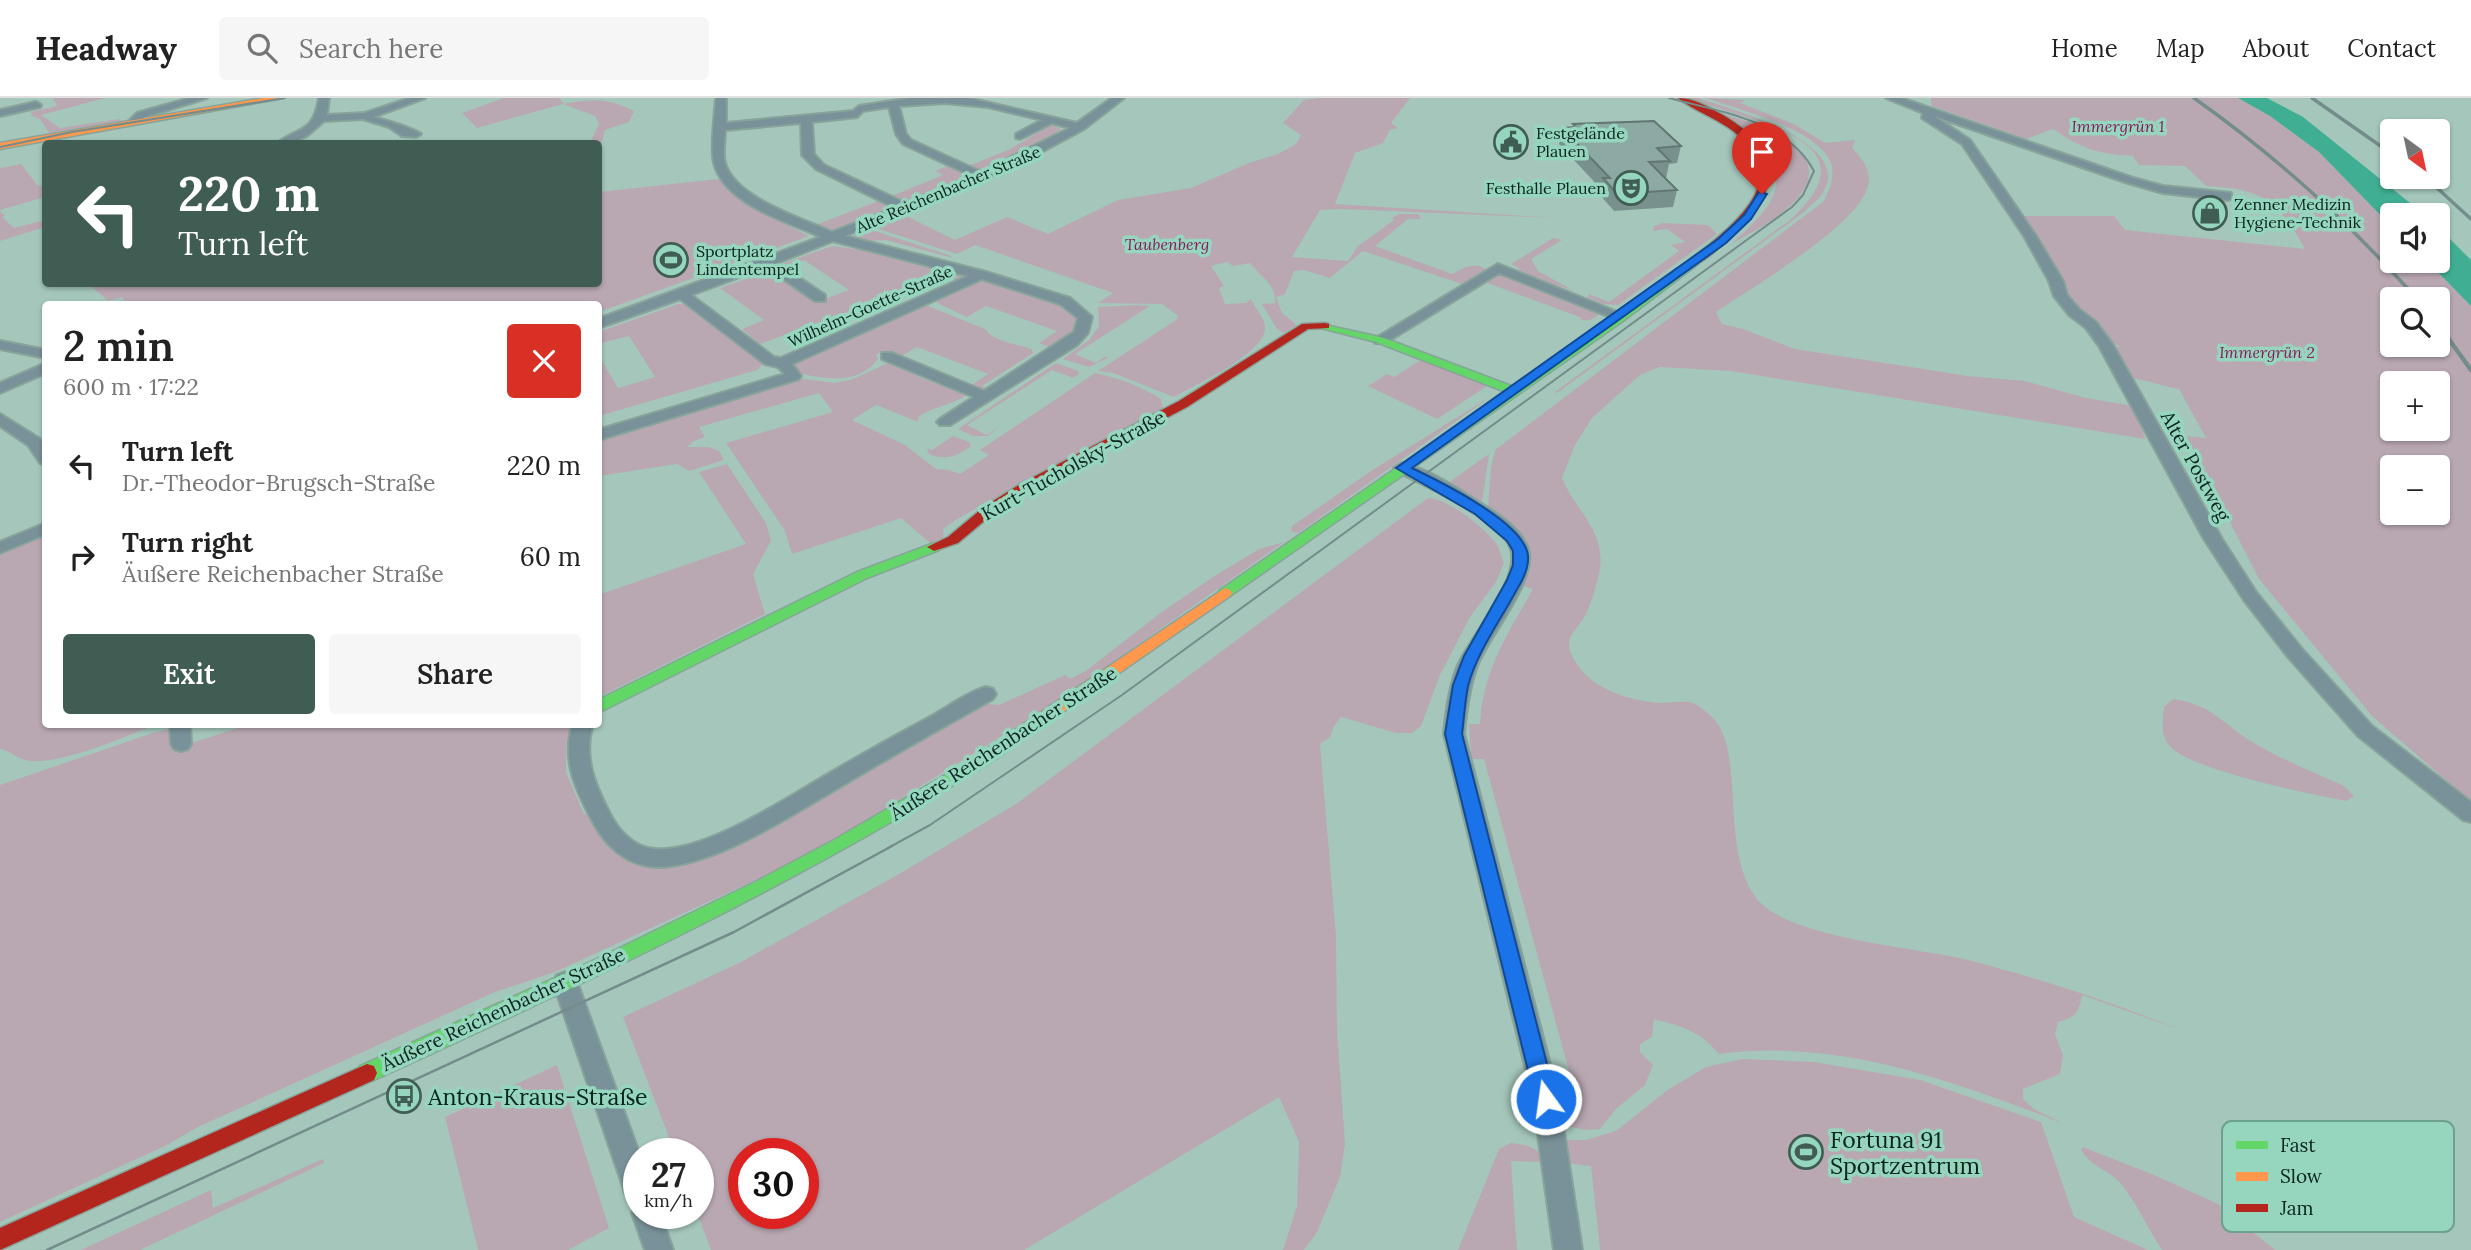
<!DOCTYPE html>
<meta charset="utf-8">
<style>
:root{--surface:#fff;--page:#f6f6f6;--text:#222;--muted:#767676;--line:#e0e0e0;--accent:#405d54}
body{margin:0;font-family:Lora,serif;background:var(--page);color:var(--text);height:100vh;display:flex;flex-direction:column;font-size:26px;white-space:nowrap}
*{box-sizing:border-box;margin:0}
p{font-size:23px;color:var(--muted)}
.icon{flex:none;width:38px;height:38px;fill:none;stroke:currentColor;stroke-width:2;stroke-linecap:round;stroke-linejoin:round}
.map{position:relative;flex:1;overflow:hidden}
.sheet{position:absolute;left:42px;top:203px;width:560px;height:427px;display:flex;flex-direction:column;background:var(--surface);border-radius:7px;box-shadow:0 2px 5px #0004}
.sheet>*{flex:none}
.hud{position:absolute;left:42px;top:42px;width:560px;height:147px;border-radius:7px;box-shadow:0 2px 5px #0004;background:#405d54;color:#fff;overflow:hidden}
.needle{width:46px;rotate:147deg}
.tools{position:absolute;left:2380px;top:21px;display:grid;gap:14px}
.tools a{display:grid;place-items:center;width:70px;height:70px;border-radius:7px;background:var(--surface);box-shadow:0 2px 5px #0004;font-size:35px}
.speed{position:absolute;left:623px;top:1040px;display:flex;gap:14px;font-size:35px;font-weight:700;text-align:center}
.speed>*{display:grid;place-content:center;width:91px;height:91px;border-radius:50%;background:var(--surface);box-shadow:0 2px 5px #0004;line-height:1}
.speed small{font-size:18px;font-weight:400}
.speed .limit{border:10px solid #d22;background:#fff;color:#111}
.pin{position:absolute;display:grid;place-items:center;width:60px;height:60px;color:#fff;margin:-72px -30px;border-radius:50% 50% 50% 0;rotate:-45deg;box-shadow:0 0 7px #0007}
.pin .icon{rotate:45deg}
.me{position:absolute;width:77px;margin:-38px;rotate:346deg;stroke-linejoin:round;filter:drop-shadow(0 0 5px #0008)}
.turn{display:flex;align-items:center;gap:24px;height:147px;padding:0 21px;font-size:32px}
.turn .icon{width:91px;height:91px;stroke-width:2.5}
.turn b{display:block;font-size:49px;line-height:60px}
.round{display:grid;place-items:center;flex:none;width:74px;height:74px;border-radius:7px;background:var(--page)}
.summary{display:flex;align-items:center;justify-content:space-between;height:119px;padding:0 21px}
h1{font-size:42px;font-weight:600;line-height:52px}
.button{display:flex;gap:14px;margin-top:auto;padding:14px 21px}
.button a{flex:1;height:80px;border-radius:7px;background:var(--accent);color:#fff;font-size:28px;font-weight:600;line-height:80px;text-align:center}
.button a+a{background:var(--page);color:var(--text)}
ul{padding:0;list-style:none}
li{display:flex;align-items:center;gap:21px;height:91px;padding:0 21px}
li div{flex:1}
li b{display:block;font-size:26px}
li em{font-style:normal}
header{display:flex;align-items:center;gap:42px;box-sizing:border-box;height:98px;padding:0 35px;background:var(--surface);border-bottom:2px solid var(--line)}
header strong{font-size:33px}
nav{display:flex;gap:38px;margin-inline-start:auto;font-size:24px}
.search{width:490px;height:63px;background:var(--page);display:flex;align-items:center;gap:18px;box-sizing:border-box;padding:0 24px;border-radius:7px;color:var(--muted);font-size:26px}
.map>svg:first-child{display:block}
</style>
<header>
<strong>Headway</strong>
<div class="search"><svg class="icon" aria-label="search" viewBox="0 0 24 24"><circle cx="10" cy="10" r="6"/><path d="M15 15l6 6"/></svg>Search here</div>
<nav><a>Home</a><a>Map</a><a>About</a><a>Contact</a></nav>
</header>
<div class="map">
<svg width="2471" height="1152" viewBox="0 0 2471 1152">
<rect width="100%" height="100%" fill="#a5c7bb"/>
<path fill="#b9a8b2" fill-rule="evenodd" d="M53 0H105L41 17 60 30 119 21 122 23 49 35 40 21 32 18 31 14 57 8Z
M504 0H559L564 6C591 0 610 0 634 13L629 24 605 32 599 57 598 46 590 45 599 26 595 18 563 6 477 30 462 15Z
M1320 0H1410L1391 25 1398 30 1390 32 1383 45 1355 55 1335 106 1557 120 1341 111 1320 112 1292 159 1348 163 1358 148 1394 122 1392 120 1399 116H1418L1421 121H1408L1375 148 1452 176C1465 169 1475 163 1487 172L1465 187 1363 153 1330 180 1304 172 1294 173 1285 196 1276 199 1282 215 1297 227 1284 235 1277 231 1262 206 1275 205C1277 187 1260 178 1250 165L1233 168 1227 164 1211 168 1224 188 1219 190 1225 206 1246 205 1251 201C1255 211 1265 219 1265 230 1265 256 1195 287 1174 299L1113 275 1098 273 1176 222 1178 218 1162 206 1098 205 1113 195 975 147 957 156 869 128 902 116 955 142 1007 119 1048 136 1118 102 1191 90 1249 65 1278 56 1296 46 1301 37 1283 25 1304 2Z
M1690 0H1698C1729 11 1862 45 1820 99 1815 104 1809 109 1804 114L1557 295 1555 294 1790 122C1882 39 1744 24 1690 0Z
M1706 0 1746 2 1740 5 1794 26 1825 45 1855 42 1852 50C1862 60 1872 73 1868 88 1859 127 1751 190 1716 214L1722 226 1743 231 1795 251 1968 278 2025 283 2086 300 2128 307 2137 314 2145 341 1731 273 1660 269 1640 277 1592 320 1575 347 1562 380C1575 412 1605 432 1600 470 1598 483 1592 504 1586 516 1575 537 1559 540 1577 566 1593 592 1632 603 1660 605 1672 606 1686 600 1697 607 1702 610 1709 616 1713 620 1746 653 1719 754 1757 801 1790 841 1917 849 1968 862 2042 881 2113 905 2184 933L2082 897C2079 914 2076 920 2058 924L2055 936 2063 957 2060 976 2023 991V1001L2034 1011 2064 1026C1954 983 1839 940 1719 956 1699 932 1682 929 1654 921L1652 939 1640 946V954L1653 967 1645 987 1616 1011 1600 1031 1585 1032 1567 1028 1561 1016 1560 1000 1576 999 1484 661H1471L1469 626H1480C1483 572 1507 537 1533 491L1521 487 1530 457C1520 435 1507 422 1488 408L1491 369 1495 352 1823 104C1832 88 1838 69 1824 54 1799 26 1740 12 1706 0Z
M1931 0H2238L2270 18 2319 54 2392 129V163H2427L2471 208V704L2372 618 2259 481 2186 338 2206 340 2179 291C2161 288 2148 282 2130 280L2112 250 2120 249 2108 242 2069 201 2019 118H2114L2125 132 2305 151C2278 102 2262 91 2206 88L2185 68 2139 67 2133 58C2098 56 2082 51 2053 31L2026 41 1932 8ZM2392 201H2438V247H2392ZM2392 285H2438V331H2392ZM2392 369H2438V415H2392Z
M1723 16C1755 25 1836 50 1800 97 1783 119 1754 133 1730 147 1798 88 1787 71 1723 16Z
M1052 26 1061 31 1040 48 984 74 964 70 1010 51Z
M21 66 38 88 45 86V99L0 112V70Z
M950 67 970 76V80L910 104 902 105 887 100 943 77 935 73Z
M719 81 755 111 809 138 599 214 598 206H127L122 199 108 203 89 186H598L599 94Z
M881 102 894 108 838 132H829L818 126Z
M0 113 5 118 2 119 14 130 45 122V129L0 143Z
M1663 125 1708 127 1717 136 1618 207 1603 206 1587 199 1589 196 1609 204 1679 153 1671 147 1685 144 1667 131 1653 133 1654 128Z
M865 130 949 157 953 160 886 142 868 143 854 139 855 134Z
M1553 140 1562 142 1531 161 1538 173 1574 193 1515 173 1520 171 1511 166Z
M832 148 856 151 968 180 960 186 946 178 760 246 742 231 764 222 720 190 775 171 819 203 849 192 804 162 783 169 779 167Z
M1507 177 1600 213C1597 222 1588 223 1580 222L1582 220 1482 183 1490 179Z
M980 181 1059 205 1079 220 1077 234 1051 250 1039 245 1057 233 986 208 967 219 939 206 935 201Z
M678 206H688L765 264 757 272 599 318 598 256 618 290 655 279 629 238 601 245 599 234Z
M923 206 985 231C993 244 1018 246 1032 251L1033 255 982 288 988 291C980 294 976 293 970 288L988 276 917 249 898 260 881 254 876 257 878 261C857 288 826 281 797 275L792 271 796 263Z
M1136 207 1150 208 1075 256 1096 265 1106 258 1108 260 1089 269 1063 261 1089 242 1099 228 1098 209Z
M1424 260 1487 288 1437 321 1368 288 1387 276 1394 279Z
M890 264 916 273V278L940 287 947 285 967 297C952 307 935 308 919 318L918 324 876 307 852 322 905 347 936 371 949 372 960 376 989 357 980 352 1095 275C1118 280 1141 288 1161 301L1163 310 957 421 943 431 944 439 931 446 901 420 792 456 785 433 726 345 833 314 819 295 699 329 705 339 694 343 687 349H709L719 353 724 362 689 373 677 366 599 378V338L796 280 835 285 853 281Z
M1056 265 1078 273 1079 276 1073 280 1052 272 967 327 987 337 999 329 988 338H973L958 331Z
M1493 297 1298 435 1291 433 1292 428 1371 373Z
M953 338 969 344 971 348C958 358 945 363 929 356L927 350 932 352Z
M1489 356 1482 404 1448 385Z
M727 366 766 425 771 443 753 476 765 516 599 599 598 497 746 446 699 374Z
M1428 400C1447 400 1489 432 1498 449 1500 453 1502 460 1504 465L1496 484 1470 519 1440 577 1421 628 1412 635H1396L1341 619 1334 628 1330 639 1320 646 1336 837 1337 932 1345 1046 1340 1079 1317 1134 1304 1152H1283L1297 1108 1299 1044 1279 999 1024 1152H711L697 1115 698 1055H675L623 919 739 865 899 776 1016 706ZM744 1055H803V1115H744Z
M45 434 46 626 154 627C124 640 61 666 30 663 19 662 11 653 0 651V454Z
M1284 444 1061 601 808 758 555 874 495 894 198 1029 165 1048 0 1124V687L153 635 171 631 176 650 247 627H575L566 646V674L583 714 594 723 608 747 620 758 645 766 666 767 979 605 999 607 1065 577 1070 581 1087 572 1159 516 1216 477 1259 451Z
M2173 601C2214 607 2222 626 2254 645 2282 662 2313 674 2344 688L2354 698 2346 703C2312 696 2186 672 2168 646 2160 634 2163 623 2164 609Z
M1742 961 1814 964 1920 982 2041 1024 2074 1119 2148 1152H1600L1591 1068 1563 1065 1558 1042H1586L1616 1033 1669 991 1706 969Z
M557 967 609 1130 568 1152H478L445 1019Z
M1511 1045C1527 1047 1538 1048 1545 1064L1511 1063 1517 1152H1458L1499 1051Z
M2083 1049 2154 1077 2218 1106 2275 1152H2162C2149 1133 2136 1104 2122 1087 2111 1073 2091 1069 2081 1052Z
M323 1061 324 1065 140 1152H81L211 1092 213 1110Z"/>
<path fill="#40ae93" d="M2238 0H2267L2303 19 2425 117H2392V129L2319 54 2270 18Z
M2438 129 2471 162V208L2427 163H2438Z"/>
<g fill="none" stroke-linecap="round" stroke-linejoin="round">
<g stroke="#88a49a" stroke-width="4">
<path id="street" d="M190 0H207L145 19 138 25 129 23 137 15Z
M319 0H329L327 17 365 15 410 0H425L373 19C386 22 412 30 421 36L416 39 402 38 389 29 363 21 324 23 308 37 291 46H276C300 28 313 36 319 0Z
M716 0H726V25L853 13 859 8 912 0H968L1077 25 1112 0H1124L1084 31 1017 67 845 138 986 174 1070 200 1092 219 1088 235 1077 247 950 327H940L937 324 940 321 974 299 882 261V255H892L984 293 1074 234 1078 220 1060 206 982 181 792 266 801 278 799 281 598 342V332L785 276 778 269 765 266 680 201 598 230V221L821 139C787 123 725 107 714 65 710 49 715 17 716 0ZM945 5 988 9 1042 22 1016 36V40L1020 41 1052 25 1070 30 981 74 911 42 906 36 899 8ZM889 9 896 36 903 46 972 78 905 105 824 67 814 56 812 24 857 19 863 13ZM801 25 802 57 816 71 895 110 832 134C801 120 735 100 725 65 722 55 725 42 725 32ZM833 143 968 178 781 260 774 259 691 197 766 169 815 203H825V197L777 165Z
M1886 0H1901L2133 80 2163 88 2231 95V101L2227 102 2163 95 2125 84 1934 18 1970 42 2036 138 2063 183 2067 197 2079 211 2096 224 2113 247 2222 441 2256 494 2302 551 2372 628 2471 704V724L2463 722 2358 638 2288 559 2244 502 2204 441 2099 248 2086 230 2069 217 2054 198 2049 183 2024 138 1962 46 1922 20 1923 15Z
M36 4 41 7 40 9 0 18V12Z
M1498 166 1627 218 1625 221H1615L1499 175 1385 245H1375L1373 242Z
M0 243 46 252V260L0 251Z
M46 265V275L0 295V285Z
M0 316 40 341 46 349V367L40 365 28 347 0 328Z
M1402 365C1430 372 1459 391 1483 407 1500 417 1522 432 1528 451 1538 481 1488 539 1477 568 1469 590 1466 613 1464 636L1559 1001 1582 1152H1554L1533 1001 1444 636C1446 613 1449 589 1458 567 1470 540 1521 481 1511 451 1501 421 1424 387 1396 373L1394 370Z
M46 425V436L0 455V444Z
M986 589 993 591 996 596 993 601C945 628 897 655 850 683 799 712 717 769 657 769 627 768 605 748 592 722 576 692 561 661 573 626H593C583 657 594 685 608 712 617 731 633 750 655 751 703 755 782 703 823 679 859 658 894 638 930 619 948 609 966 595 986 589Z
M170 626H190L191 646 188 651 181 653 174 651 171 646Z
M565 874 573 877 577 884 639 1055V1115H660L673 1152H645L632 1115 636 1106 629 1103 625 1094 553 884 557 877Z"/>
</g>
<g stroke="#88a49a" stroke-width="3">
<path id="fast" d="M1694 161 1699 164 1698 166 1623 223 1230 498H1220L1218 495 1220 492 1506 294 1376 244 1321 230V226L1384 240 1514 289Z
M934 445 941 449 939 452 867 480 598 615V602L857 474Z
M991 650 997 652 999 656 997 660C798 786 588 884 374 982L367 984 360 982 357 975 360 968 599 860 757 783 834 742Z"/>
</g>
<g stroke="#88a49a" stroke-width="3">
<path id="slow" d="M264 0H283L0 51V45Z
M1225 490 1230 492 1232 495 1230 498 997 660H985L983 656 985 652Z"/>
</g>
<g stroke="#88a49a" stroke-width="3">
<path id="jam" d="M1678 0C1694 0 1708 9 1723 17 1784 53 1782 92 1732 137 1721 147 1708 162 1694 167L1689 164 1690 162C1731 129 1798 81 1733 33 1716 20 1694 13 1678 0Z
M1325 225 1329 226V230L1308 231 1187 309 1032 391 995 414 958 445 934 453 927 449 948 439 985 408 1022 385 1179 303 1302 226Z
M367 966 374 968 377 975 374 982 0 1152V1130Z"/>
</g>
<use href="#street" fill="#799199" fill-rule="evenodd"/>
<use href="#fast" fill="#63d668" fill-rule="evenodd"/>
<use href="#slow" fill="#ff974d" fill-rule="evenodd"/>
<use href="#jam" fill="#b3261e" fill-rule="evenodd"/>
<path stroke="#748c8b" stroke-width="2" d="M0 49 72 34 285 0
M888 750 930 727 1122 597 1792 109 1803 97 1814 73C1787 22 1720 14 1669 0"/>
<path stroke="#748c8b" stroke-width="2.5" d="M47 1152 734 834 892 748"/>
<path stroke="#748c8b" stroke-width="3.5" d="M2194 0C2273 56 2344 120 2408 191
M2312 0 2392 56
M2425 79 2471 121"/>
<path stroke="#748c8b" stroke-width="4.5" d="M2407 190 2417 201
M2438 226 2471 272"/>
</g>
<path fill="#78918c" d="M1573 26 1681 48 1677 65 1669 66 1666 80H1665L1677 92 1673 109 1614 113 1600 97 1601 91 1559 46 1562 30 1573 29Z"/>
<path fill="#8ca9a3" stroke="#627672" stroke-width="2" d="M1654 23 1681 48 1657 50 1670 63 1649 64 1677 92 1617 96 1603 80H1610L1562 30 1576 29 1573 26Z"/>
<path fill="#1a73e8" stroke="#114b97" stroke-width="2" d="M1759 94 1767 96 1751 121 1726 145 1412 370C1441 384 1517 421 1527 453 1531 466 1523 482 1516 493 1500 523 1477 554 1468 588 1465 603 1464 620 1462 636L1556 1001 1553 1008 1546 1011 1538 1008 1535 1001 1445 636 1453 587 1464 558 1507 482 1513 467V453L1507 443 1475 416 1396 370 1718 141 1744 117Z"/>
<defs>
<g id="civic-ring" transform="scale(1.75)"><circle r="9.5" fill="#96d6bf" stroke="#405d54" stroke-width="1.5"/><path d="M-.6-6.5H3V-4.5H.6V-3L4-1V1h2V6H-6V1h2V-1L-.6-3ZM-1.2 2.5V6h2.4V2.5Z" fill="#405d54"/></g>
<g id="theatre-ring" transform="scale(1.75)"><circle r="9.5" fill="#96d6bf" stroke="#405d54" stroke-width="1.5"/><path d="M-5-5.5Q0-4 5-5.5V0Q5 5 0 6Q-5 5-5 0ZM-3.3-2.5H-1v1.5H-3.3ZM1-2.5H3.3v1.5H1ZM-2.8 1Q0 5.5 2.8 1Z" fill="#405d54"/></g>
<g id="shop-ring" transform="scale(1.75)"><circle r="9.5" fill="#96d6bf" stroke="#405d54" stroke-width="1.5"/><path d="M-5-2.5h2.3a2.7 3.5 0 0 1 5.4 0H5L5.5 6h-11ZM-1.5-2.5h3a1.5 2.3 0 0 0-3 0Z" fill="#405d54"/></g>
<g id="stadium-ring" transform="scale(1.75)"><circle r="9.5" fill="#96d6bf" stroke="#405d54" stroke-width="1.5"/><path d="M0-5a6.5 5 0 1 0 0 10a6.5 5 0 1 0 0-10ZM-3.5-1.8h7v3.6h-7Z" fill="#405d54"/></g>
<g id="bus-ring" transform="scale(1.75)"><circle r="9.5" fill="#96d6bf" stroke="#405d54" stroke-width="1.5"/><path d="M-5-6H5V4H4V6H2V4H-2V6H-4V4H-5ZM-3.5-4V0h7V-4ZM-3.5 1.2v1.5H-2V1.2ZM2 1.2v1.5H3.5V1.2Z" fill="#405d54"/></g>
</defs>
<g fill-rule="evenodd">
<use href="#civic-ring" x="1511" y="44"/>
<use href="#theatre-ring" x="1631" y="90"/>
<use href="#shop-ring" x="2210" y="115"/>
<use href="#stadium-ring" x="671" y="162"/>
<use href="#bus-ring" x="404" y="998"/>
<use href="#stadium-ring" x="1806" y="1054"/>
</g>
<g text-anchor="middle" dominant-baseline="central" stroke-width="7" stroke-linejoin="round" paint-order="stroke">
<g font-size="16" font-style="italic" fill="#871c5a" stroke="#96d6bf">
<text x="2118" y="28">Immergrün 1</text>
<text x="1167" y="146">Taubenberg</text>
<text x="2267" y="254">Immergrün 2</text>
</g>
<g font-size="16" fill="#09241c" stroke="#96d6bf" text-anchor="start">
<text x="1536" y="35">Festgelände<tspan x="1536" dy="18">Plauen</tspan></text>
<text x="1606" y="90" text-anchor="end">Festhalle Plauen</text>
<text x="2234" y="106">Zenner Medizin<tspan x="2234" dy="18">Hygiene-Technik</tspan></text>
<text x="696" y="153">Sportplatz<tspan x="696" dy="18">Lindentempel</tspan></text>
</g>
<g font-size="16" fill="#09241c" stroke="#96d6bf">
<text transform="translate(948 91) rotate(-23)">Alte Reichenbacher Straße</text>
<text transform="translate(870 208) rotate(-24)">Wilhelm-Goette-Straße</text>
</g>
<g font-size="19" fill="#09241c" stroke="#96d6bf">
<text transform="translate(1073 367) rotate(-29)">Kurt-Tucholsky-Straße</text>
<text transform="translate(2196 368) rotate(61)">Alter Postweg</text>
<text transform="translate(1003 645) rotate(-33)">Äußere Reichenbacher Straße</text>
<text transform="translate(503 911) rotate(-25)">Äußere Reichenbacher Straße</text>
</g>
<g font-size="23" fill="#09241c" stroke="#96d6bf" text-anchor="start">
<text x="428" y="998">Anton-Kraus-Straße</text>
<text x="1830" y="1041">Fortuna 91<tspan x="1830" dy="26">Sportzentrum</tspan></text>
</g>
</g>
<rect x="2222" y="1023" width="232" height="111" rx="10" fill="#96d6bf" stroke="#6ca18e" stroke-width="2"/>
<rect x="2236" y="1043" width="32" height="8" fill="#63d668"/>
<rect x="2236" y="1074" width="32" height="9" fill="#ff974d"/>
<rect x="2236" y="1106" width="32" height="8" fill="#b3261e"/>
<g font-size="19" fill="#09241c">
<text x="2280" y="1054">Fast</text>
<text x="2280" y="1085">Slow</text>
<text x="2280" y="1117">Jam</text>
</g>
</svg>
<div class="tools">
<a><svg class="needle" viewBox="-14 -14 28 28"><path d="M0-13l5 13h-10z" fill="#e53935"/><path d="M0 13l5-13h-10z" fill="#767676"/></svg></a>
<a><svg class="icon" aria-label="sound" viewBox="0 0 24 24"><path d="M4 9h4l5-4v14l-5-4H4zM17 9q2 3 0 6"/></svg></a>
<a><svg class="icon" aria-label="search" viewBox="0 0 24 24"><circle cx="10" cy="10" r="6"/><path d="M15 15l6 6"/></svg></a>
<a>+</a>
<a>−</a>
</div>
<div class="speed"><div>27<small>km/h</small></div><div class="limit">30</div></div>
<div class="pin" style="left:1762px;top:96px;background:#d93025"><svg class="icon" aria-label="arrive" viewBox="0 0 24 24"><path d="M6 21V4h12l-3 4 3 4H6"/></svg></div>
<svg class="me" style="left:1546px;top:1001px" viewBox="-20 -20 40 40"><circle r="17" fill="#1a73e8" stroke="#fff" stroke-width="3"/><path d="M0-11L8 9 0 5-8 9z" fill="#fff"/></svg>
<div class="hud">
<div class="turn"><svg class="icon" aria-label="left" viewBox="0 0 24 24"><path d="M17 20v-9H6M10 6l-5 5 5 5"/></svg><div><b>220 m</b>Turn left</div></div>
</div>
<section class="sheet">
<div class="summary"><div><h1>2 min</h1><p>600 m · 17:22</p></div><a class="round" style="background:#d93025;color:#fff"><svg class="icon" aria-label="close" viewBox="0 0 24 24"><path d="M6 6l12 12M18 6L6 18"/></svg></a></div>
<ul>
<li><svg class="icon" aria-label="left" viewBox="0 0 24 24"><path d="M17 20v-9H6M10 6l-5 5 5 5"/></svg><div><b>Turn left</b><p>Dr.-Theodor-Brugsch-Straße</p></div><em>220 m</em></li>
<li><svg class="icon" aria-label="right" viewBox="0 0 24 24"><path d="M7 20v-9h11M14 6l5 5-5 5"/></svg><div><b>Turn right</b><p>Äußere Reichenbacher Straße</p></div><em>60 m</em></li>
</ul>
<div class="button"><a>Exit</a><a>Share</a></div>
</section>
</div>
